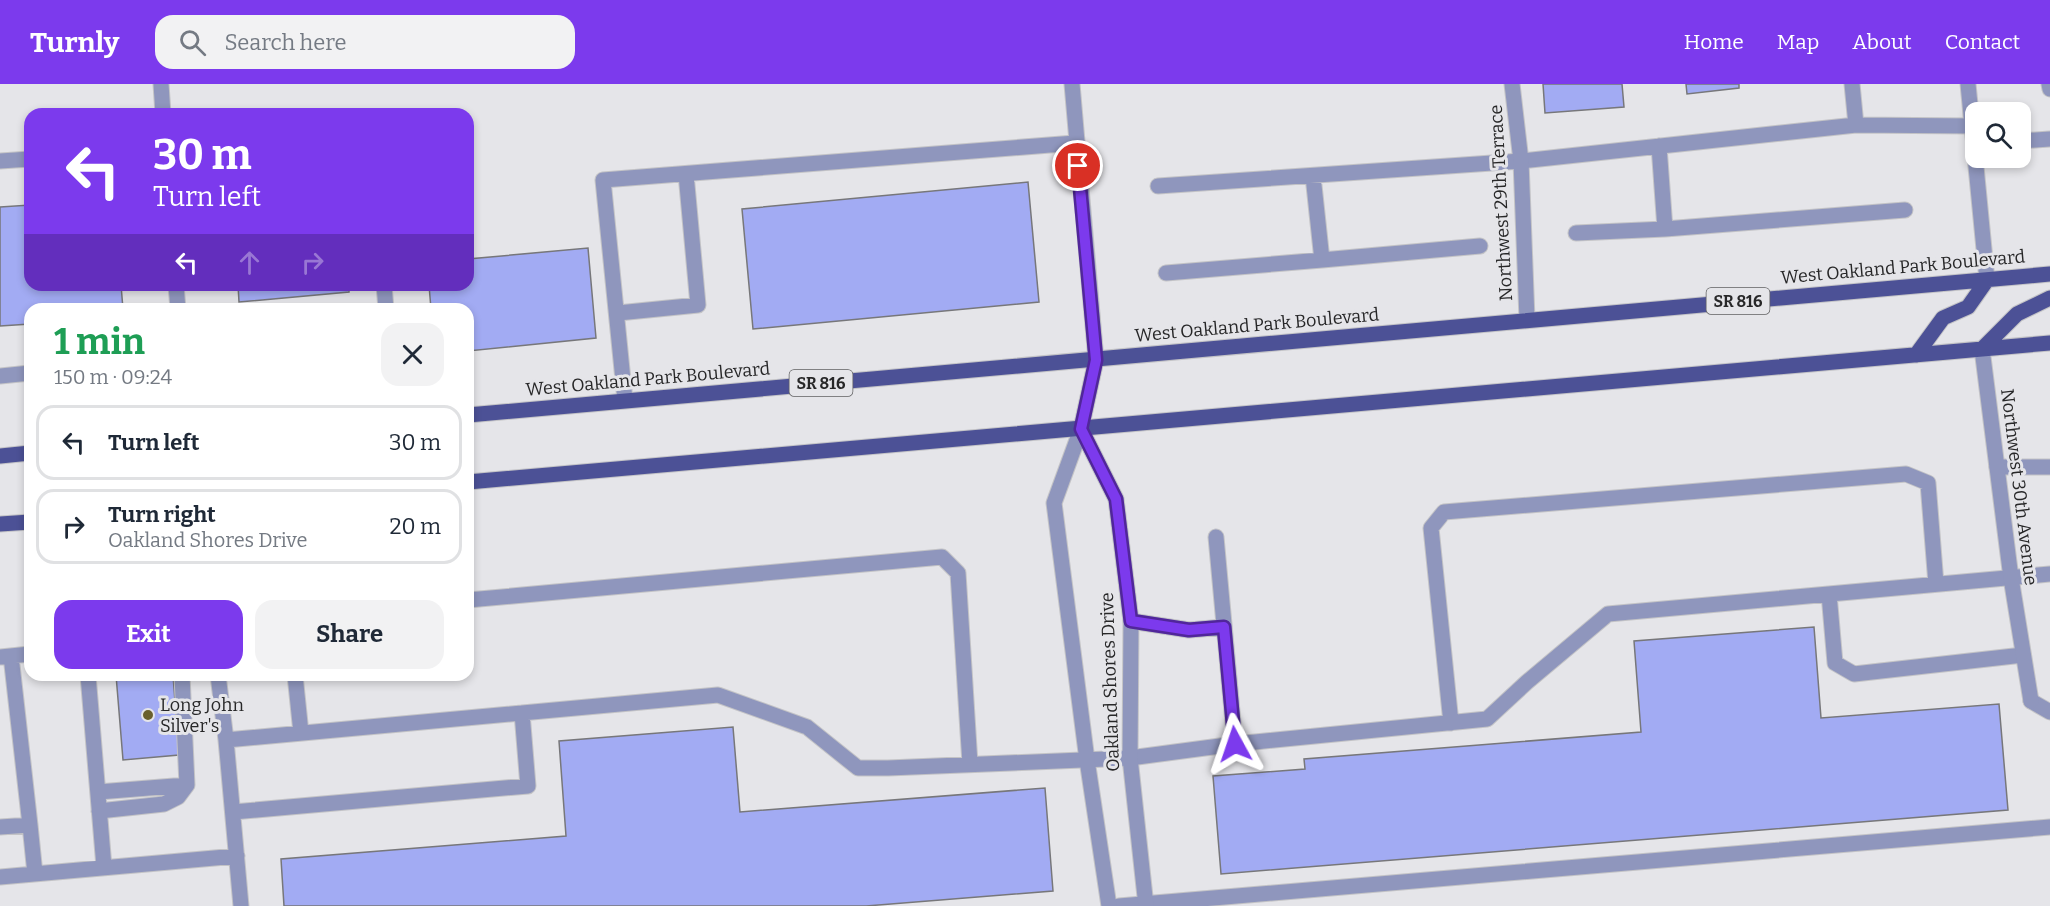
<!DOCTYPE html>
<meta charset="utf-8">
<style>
:root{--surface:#fff;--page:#f2f2f3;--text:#1f2937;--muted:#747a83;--line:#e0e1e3;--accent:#7c3aed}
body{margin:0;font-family:Bitter,serif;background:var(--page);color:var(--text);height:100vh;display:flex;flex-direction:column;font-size:22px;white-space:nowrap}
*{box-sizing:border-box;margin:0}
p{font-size:20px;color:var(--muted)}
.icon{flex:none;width:33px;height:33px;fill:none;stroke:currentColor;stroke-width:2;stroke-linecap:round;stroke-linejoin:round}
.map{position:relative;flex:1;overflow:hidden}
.side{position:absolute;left:24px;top:219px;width:450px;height:378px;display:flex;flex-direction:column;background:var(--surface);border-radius:18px;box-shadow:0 3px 9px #0003}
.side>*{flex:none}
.guide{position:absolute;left:24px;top:24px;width:450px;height:183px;border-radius:18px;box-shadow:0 3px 9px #0003;background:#7c3aed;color:#fff;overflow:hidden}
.tools{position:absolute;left:1965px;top:18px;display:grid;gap:12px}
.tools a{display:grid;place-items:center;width:66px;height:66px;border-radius:12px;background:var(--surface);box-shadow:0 3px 9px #0003;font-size:30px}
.pin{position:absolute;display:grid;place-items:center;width:51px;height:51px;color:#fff;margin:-26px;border:3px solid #fff;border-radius:50%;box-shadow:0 2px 6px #0007}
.me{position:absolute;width:66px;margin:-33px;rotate:355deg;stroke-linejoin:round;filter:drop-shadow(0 0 4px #0008)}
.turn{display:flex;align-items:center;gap:21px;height:126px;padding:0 30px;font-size:27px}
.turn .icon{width:78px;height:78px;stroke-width:2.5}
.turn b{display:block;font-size:42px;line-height:51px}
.lanes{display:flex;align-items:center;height:57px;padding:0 30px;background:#0003;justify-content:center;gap:30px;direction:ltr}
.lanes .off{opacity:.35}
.round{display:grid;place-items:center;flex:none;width:63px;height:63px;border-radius:18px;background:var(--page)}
.overview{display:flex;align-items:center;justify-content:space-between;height:102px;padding:0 30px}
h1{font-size:36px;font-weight:700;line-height:45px;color:#1e9e55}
.button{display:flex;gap:12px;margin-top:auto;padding:12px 30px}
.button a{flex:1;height:69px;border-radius:18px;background:var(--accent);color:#fff;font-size:24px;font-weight:700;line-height:69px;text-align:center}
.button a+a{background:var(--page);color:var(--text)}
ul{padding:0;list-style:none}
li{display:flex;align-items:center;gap:18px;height:75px;margin:0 12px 9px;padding:0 18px;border:3px solid var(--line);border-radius:18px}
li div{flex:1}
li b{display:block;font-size:22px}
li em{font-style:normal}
header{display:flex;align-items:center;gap:36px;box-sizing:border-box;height:84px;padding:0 30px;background:var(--accent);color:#fff}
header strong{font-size:28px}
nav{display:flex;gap:33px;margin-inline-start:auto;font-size:21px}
.search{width:420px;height:54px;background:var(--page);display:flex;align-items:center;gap:15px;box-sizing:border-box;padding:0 21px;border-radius:18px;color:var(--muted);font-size:22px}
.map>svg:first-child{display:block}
</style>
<header>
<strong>Turnly</strong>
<div class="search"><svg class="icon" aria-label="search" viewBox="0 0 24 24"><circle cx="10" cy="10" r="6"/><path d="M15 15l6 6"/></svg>Search here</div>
<nav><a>Home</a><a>Map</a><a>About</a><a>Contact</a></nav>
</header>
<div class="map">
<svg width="2050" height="822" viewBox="0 0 2050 822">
<rect width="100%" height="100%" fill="#e5e5e9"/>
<path fill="#a2abf3" stroke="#77777a" stroke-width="1.5" d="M1543 0H1622L1624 23 1545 29Z
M1686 0H1739V4L1687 10Z
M1028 98 1039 218 753 245 742 125Z
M30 121V201H121L123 225H30V240L0 242V123Z
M588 164 596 254 468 267V225H431L429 201H468V175Z
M238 201H349V208L239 218Z
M1814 543 1821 634 1999 620 2008 726 1221 790 1213 692 1305 685 1304 675 1641 648 1634 557Z
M116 591H173L179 671 123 676Z
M733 643 740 728 1045 704 1053 807 866 822H284L281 775 566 752 559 657Z"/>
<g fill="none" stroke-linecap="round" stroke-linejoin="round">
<g stroke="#c3c3c6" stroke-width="17">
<path id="lane" d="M1852 0 1856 41
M2049 0 2050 5
M2020 57 2050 55
M1659 62 1665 145 1905 126
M0 77 30 75
M1313 92 1322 176 1480 162
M1158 102 1521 77 1856 41 1972 42
M1576 149 1665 145
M1166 189 1322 176
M384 201 386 225
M618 229 698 221 686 90
M0 292 30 289
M625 316 603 96 1075 59
M1997 383H2050
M1216 453 1235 660
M1829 510 1835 579 1854 590 2023 571
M468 516 942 473 958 489 970 680
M1131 537 1189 546 1224 543
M11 572 30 741
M0 573 30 570
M88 591 104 783
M218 591 226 656 718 611 807 643 858 684H888L1130 674 1235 660 1487 635 1527 598 1608 530 2050 490
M295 591 301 649
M2031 617 2050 628
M1451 639 1431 444 1444 428 1906 390 1928 399 1936 500
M226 656 241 822
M98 708 187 701
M99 727 164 720 178 713 187 701 182 591
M233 728 528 702 522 629
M0 743 30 741 35 790
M0 793 237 772
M1119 822 2050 743"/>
</g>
<g stroke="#c3c3c6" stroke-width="17">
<path id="street" d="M161 0 163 30
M1072 0 1096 276 1081 345 1054 419 1087 676 1109 822
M1512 0 1521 77 1527 235
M1968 0 1987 196
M176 201 178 225
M1982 265 2011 494 2031 617
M1081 345 1116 415 1131 537 1130 674 1146 822"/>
</g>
<g stroke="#c3c3c6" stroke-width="17">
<path id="primary" d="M1982 265 2017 230 2050 214
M1916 271 1943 234 1968 223 1987 196
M468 331 2050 190
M0 372 30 369
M468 398 2050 259
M0 440 30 438"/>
</g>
<use href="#lane" stroke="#8f96bd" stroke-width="15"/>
<use href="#street" stroke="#8f96bd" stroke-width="15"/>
<use href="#primary" stroke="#4c5196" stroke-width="15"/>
</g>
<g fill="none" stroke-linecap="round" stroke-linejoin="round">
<g stroke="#51269a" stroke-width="15">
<path id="route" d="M1078 82 1096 276 1081 345 1116 415 1131 537 1189 546 1224 543 1235 660"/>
</g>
<use href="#route" stroke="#7c3aed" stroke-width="10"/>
</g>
<circle fill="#6a602d" stroke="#e5e5e9" stroke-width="2" cx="148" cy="631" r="6"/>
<g text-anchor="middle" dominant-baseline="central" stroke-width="6" stroke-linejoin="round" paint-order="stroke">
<g fill="#e5e5e9" stroke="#606062" stroke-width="1.5">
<rect x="1706.5" y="204" width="63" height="26" rx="4.5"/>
<rect x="789.5" y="286" width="63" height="26" rx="4.5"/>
</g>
<g font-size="16" font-weight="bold" fill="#272728">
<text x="1738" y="217">SR 816</text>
<text x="821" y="299">SR 816</text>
</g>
<g font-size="18" fill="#272728" stroke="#e5e5e9">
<text transform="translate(1501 119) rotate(-93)">Northwest 29th Terrace</text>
<text transform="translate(1903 183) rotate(-5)">West Oakland Park Boulevard</text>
<text transform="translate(1257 241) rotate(-5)">West Oakland Park Boulevard</text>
<text transform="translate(648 295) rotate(-5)">West Oakland Park Boulevard</text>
<text transform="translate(2019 403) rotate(83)">Northwest 30th Avenue</text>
<text transform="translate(1110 598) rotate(-92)">Oakland Shores Drive</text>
</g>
<g font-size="18" fill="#272728" stroke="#e5e5e9" text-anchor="start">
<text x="160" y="621">Long John<tspan x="160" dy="21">Silver's</tspan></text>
</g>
</g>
</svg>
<div class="tools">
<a><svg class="icon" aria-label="search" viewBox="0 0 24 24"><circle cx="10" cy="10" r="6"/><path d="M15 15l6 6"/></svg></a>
</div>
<div class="pin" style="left:1078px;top:82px;background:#d93025"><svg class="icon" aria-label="arrive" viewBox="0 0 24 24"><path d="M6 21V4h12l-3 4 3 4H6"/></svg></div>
<svg class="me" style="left:1235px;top:660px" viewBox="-20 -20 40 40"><path d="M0-17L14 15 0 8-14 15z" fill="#7c3aed" stroke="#fff" stroke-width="4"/></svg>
<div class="guide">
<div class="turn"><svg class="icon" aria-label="left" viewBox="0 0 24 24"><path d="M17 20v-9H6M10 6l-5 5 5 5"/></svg><div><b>30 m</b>Turn left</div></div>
<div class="lanes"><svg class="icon" aria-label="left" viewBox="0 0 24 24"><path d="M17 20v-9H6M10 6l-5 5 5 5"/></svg><svg class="icon off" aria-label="ahead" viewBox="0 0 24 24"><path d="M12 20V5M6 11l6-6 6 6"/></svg><svg class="icon off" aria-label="right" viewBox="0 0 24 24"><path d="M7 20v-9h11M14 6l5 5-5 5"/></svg></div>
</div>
<section class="side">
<div class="overview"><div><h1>1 min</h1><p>150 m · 09:24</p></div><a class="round"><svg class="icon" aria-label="close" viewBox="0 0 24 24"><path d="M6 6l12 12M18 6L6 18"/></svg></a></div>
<ul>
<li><svg class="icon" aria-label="left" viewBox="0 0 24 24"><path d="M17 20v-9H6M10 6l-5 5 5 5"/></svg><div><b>Turn left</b></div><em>30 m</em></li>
<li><svg class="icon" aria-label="right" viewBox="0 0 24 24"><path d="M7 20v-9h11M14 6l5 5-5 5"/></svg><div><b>Turn right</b><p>Oakland Shores Drive</p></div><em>20 m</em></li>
</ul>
<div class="button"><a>Exit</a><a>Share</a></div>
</section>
</div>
